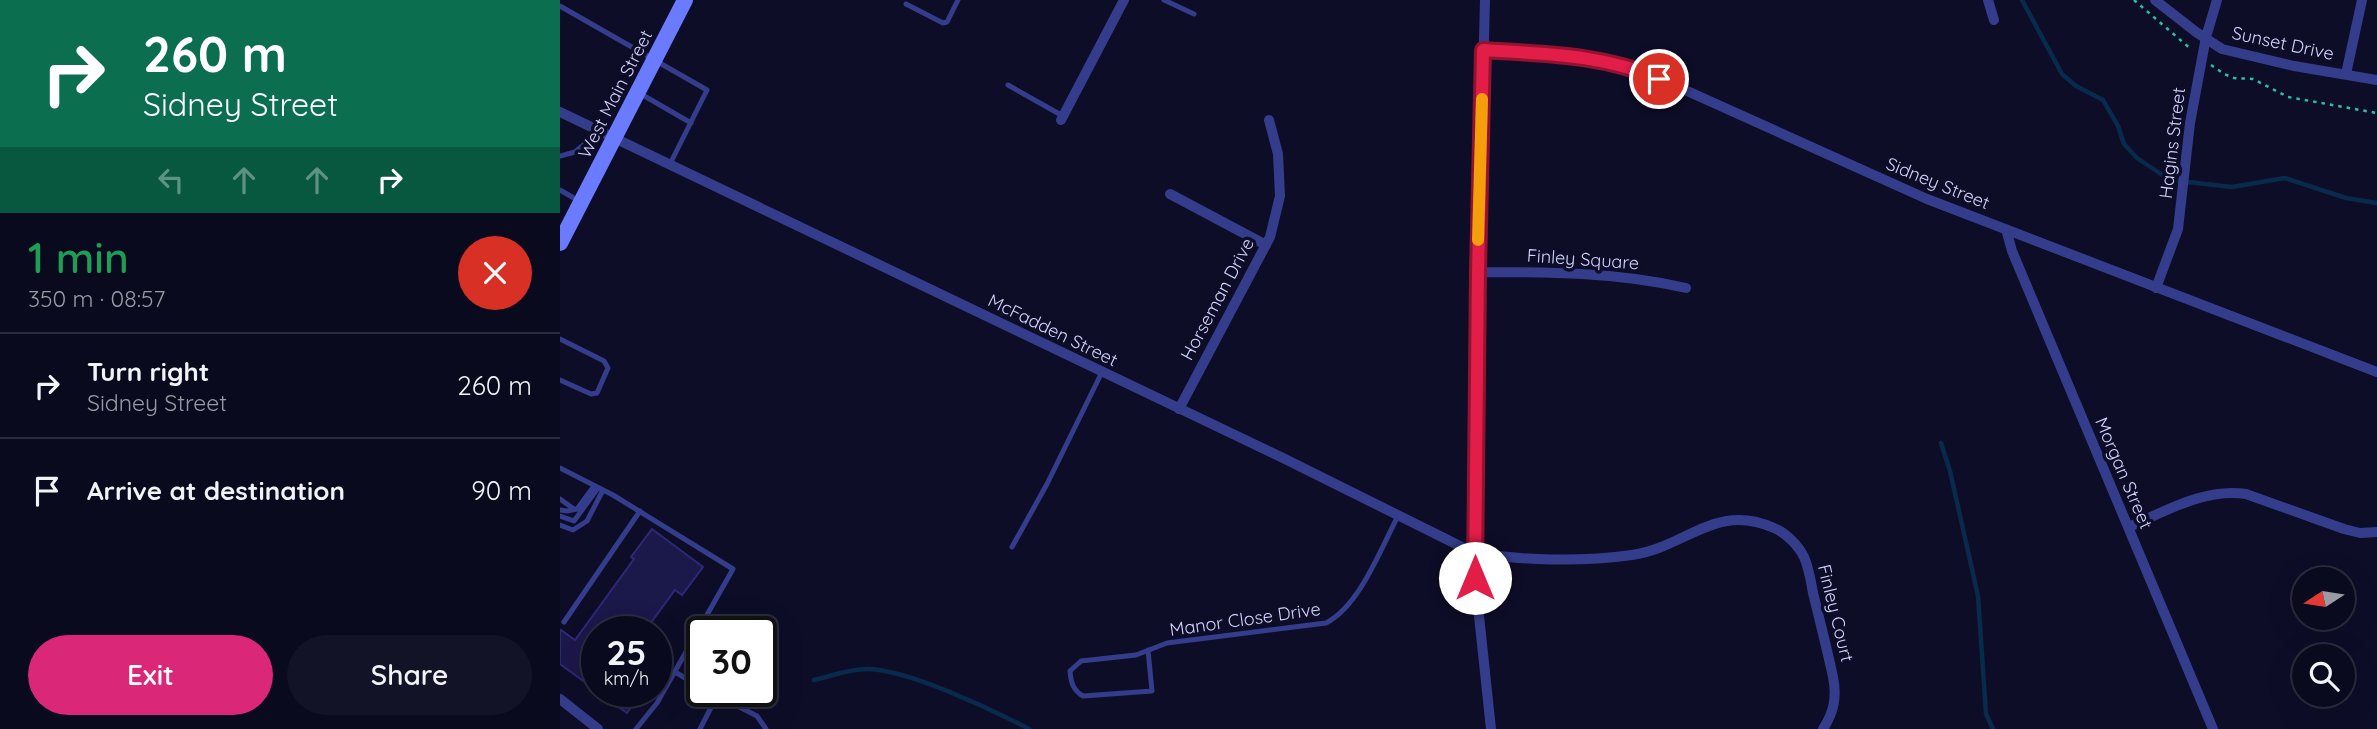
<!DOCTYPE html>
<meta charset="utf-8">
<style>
:root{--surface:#0a0a1e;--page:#131327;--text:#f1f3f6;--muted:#999aa4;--line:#2a2b3c;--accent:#db2777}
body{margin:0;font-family:Quicksand,sans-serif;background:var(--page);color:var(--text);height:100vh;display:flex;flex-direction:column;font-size:26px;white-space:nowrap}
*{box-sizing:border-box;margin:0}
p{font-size:23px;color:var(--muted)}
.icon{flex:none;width:38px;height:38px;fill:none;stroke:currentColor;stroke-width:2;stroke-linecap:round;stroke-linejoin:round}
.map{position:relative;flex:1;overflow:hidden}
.sheet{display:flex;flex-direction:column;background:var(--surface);width:560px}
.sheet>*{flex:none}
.banner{background:#0b6e4f;color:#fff;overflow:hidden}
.needle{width:46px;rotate:258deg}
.tools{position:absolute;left:1732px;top:567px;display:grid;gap:14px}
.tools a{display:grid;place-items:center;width:63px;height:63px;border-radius:50%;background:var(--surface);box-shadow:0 7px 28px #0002,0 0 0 2px var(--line);font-size:35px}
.speed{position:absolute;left:21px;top:616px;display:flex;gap:14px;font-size:35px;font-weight:700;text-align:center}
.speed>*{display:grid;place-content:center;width:91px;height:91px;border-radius:50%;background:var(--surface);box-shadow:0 7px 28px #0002,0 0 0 2px var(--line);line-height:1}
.speed small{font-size:18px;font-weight:400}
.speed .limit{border:4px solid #111;border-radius:10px;background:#fff;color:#111}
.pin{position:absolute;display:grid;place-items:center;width:60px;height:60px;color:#fff;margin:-30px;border:4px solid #fff;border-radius:50%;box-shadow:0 2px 7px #0007}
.me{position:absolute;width:77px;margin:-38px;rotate:0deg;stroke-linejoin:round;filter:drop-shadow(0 0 5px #0008)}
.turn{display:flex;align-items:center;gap:24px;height:147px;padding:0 28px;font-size:32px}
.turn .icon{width:91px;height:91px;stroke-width:2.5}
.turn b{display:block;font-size:49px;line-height:60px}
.lanes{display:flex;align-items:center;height:66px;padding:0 28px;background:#0003;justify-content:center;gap:35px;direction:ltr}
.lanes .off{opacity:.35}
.round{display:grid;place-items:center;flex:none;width:74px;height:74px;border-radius:37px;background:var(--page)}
.overview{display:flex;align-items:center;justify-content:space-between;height:119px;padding:0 28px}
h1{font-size:42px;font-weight:600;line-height:52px;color:#1e9e55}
.primary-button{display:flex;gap:14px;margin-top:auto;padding:14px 28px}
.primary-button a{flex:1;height:80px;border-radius:42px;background:var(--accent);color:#fff;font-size:28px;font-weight:600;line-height:80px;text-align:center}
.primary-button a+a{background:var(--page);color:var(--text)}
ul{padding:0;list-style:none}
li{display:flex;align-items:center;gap:21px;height:105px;padding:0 28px;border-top:2px solid var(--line)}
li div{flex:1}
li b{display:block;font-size:26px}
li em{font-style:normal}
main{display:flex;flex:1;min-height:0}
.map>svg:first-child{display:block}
</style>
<main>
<section class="sheet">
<div class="banner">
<div class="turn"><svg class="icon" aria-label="right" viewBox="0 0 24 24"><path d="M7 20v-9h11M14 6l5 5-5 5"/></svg><div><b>260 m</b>Sidney Street</div></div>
<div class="lanes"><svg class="icon off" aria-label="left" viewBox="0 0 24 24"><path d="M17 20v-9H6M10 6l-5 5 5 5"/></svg><svg class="icon off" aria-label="ahead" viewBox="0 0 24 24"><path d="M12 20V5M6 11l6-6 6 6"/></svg><svg class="icon off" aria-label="ahead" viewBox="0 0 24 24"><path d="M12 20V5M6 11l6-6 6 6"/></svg><svg class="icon" aria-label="right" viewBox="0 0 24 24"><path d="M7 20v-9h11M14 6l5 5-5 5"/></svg></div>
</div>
<div class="overview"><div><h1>1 min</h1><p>350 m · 08:57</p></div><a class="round" style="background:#d93025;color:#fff"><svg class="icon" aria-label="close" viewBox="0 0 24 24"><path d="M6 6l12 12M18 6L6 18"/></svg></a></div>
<ul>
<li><svg class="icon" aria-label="right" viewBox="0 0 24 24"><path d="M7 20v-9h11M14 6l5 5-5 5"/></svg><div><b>Turn right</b><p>Sidney Street</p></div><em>260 m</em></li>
<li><svg class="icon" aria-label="arrive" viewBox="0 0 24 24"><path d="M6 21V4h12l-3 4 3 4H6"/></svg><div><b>Arrive at destination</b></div><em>90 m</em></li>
</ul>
<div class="primary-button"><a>Exit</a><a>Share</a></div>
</section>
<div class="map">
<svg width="1817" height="729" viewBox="0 0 1817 729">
<rect width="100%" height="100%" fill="#0e0d28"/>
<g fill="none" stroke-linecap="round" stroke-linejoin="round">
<path stroke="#082a4c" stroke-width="4.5" d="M1462 0 1502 74 1516 86 1543 100 1558 126 1564 144 1577 158 1610 180 1672 187 1725 178 1786 198 1817 203
M1381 443 1390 471 1418 596 1426 714 1433 729
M254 680C271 676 290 669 307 669 347 669 433 710 469 729"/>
</g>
<path fill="#1b184a" stroke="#2d2878" stroke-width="2" d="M92 529 143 567 122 595 115 590 84 632H37V691L0 664V632L1 630 15 640 74 559 71 557Z
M37 691H81L82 692 67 713Z"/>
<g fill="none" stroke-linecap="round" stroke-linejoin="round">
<path stroke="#25c2a3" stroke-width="2.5" stroke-dasharray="3.5 5" stroke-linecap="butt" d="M1574 0 1632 50
M1651 65 1664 74 1674 78 1693 79 1728 97 1817 113"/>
<path stroke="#343d8b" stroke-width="5" d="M604 0 634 14
M346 4 383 23 387 22 398 0
M0 6 147 90 110 164
M448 85 503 116
M81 94 131 123
M0 156 15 152 39 132
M0 190 19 201
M0 339 44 361 48 368 37 393 31 394 0 380
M0 468 53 495 173 569 97 703 76 729
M0 499 14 509
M0 510 7 511 17 509 34 486
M0 516 14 521 38 488
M0 525 13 530 27 521 43 490
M452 547 487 484 542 372
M4 622 80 511
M588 650 592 691 523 696C513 690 511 683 510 671L521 661 576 655 607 643 766 623C800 605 820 550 838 516
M115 672 142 688
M148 691 197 716 206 729
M140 729 157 696"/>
<path stroke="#343d8b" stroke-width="10" d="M925 0 918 272 915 578 931 729
M1428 0 1434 20
M1595 0 1636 32 1662 49 1734 66 1817 80
M923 50C978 53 1032 55 1085 72L1367 199 1817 372
M1786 74 1802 0
M0 112 723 458 912 552C961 561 1022 562 1072 555 1127 547 1155 502 1214 528 1226 533 1238 545 1244 557 1249 568 1251 582 1253 593 1260 621 1267 649 1273 677 1277 697 1274 712 1263 729
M501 120 564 0
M610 194 706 245
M1446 229 1452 251 1653 729
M918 272C988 272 1057 272 1126 288
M1596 288 1618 229 1630 123 1646 37 1657 0
M619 409 710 237 720 196 718 154 709 120
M1569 527C1606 511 1644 488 1686 494L1784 529 1800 533 1817 532
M0 699 38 729"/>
<path stroke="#6b7bff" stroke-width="16" d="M0 243 125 0"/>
</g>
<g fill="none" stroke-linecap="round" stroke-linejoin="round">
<g stroke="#92132f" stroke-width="18">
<path id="route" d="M915 578 918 272 923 50C982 54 1044 54 1099 79"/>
</g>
<use href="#route" stroke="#e11d48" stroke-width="12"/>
<path stroke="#f59e0b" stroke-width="12" d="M918 240 922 99"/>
</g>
<g text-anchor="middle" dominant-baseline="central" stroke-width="7" stroke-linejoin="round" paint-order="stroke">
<g font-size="18" fill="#d4d5ff" stroke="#0e0d28">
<text transform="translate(1723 43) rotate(12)">Sunset Drive</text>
<text transform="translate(55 94) rotate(-63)">West Main Street</text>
<text transform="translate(1612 143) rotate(-83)">Hagins Street</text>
<text transform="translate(1378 183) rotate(22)">Sidney Street</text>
<text transform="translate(1023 259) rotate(4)">Finley Square</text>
<text transform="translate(657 299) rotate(-62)">Horseman Drive</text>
<text transform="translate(493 330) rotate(26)">McFadden Street</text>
<text transform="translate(1564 473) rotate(67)">Morgan Street</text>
<text transform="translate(1276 613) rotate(76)">Finley Court</text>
<text transform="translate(685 619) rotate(-8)">Manor Close Drive</text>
</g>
</g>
</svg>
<div class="tools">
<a><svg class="needle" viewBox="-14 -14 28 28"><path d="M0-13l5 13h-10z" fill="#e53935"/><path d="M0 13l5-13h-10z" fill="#999aa4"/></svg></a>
<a><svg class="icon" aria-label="search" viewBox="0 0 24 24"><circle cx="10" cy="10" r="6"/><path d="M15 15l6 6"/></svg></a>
</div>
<div class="speed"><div>25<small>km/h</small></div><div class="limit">30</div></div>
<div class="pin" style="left:1099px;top:79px;background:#d93025"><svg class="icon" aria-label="arrive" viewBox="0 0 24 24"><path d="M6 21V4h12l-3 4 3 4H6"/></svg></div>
<svg class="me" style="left:915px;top:578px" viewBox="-20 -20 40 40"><circle r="19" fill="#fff"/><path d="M0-13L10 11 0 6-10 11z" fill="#e11d48"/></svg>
</div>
</main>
